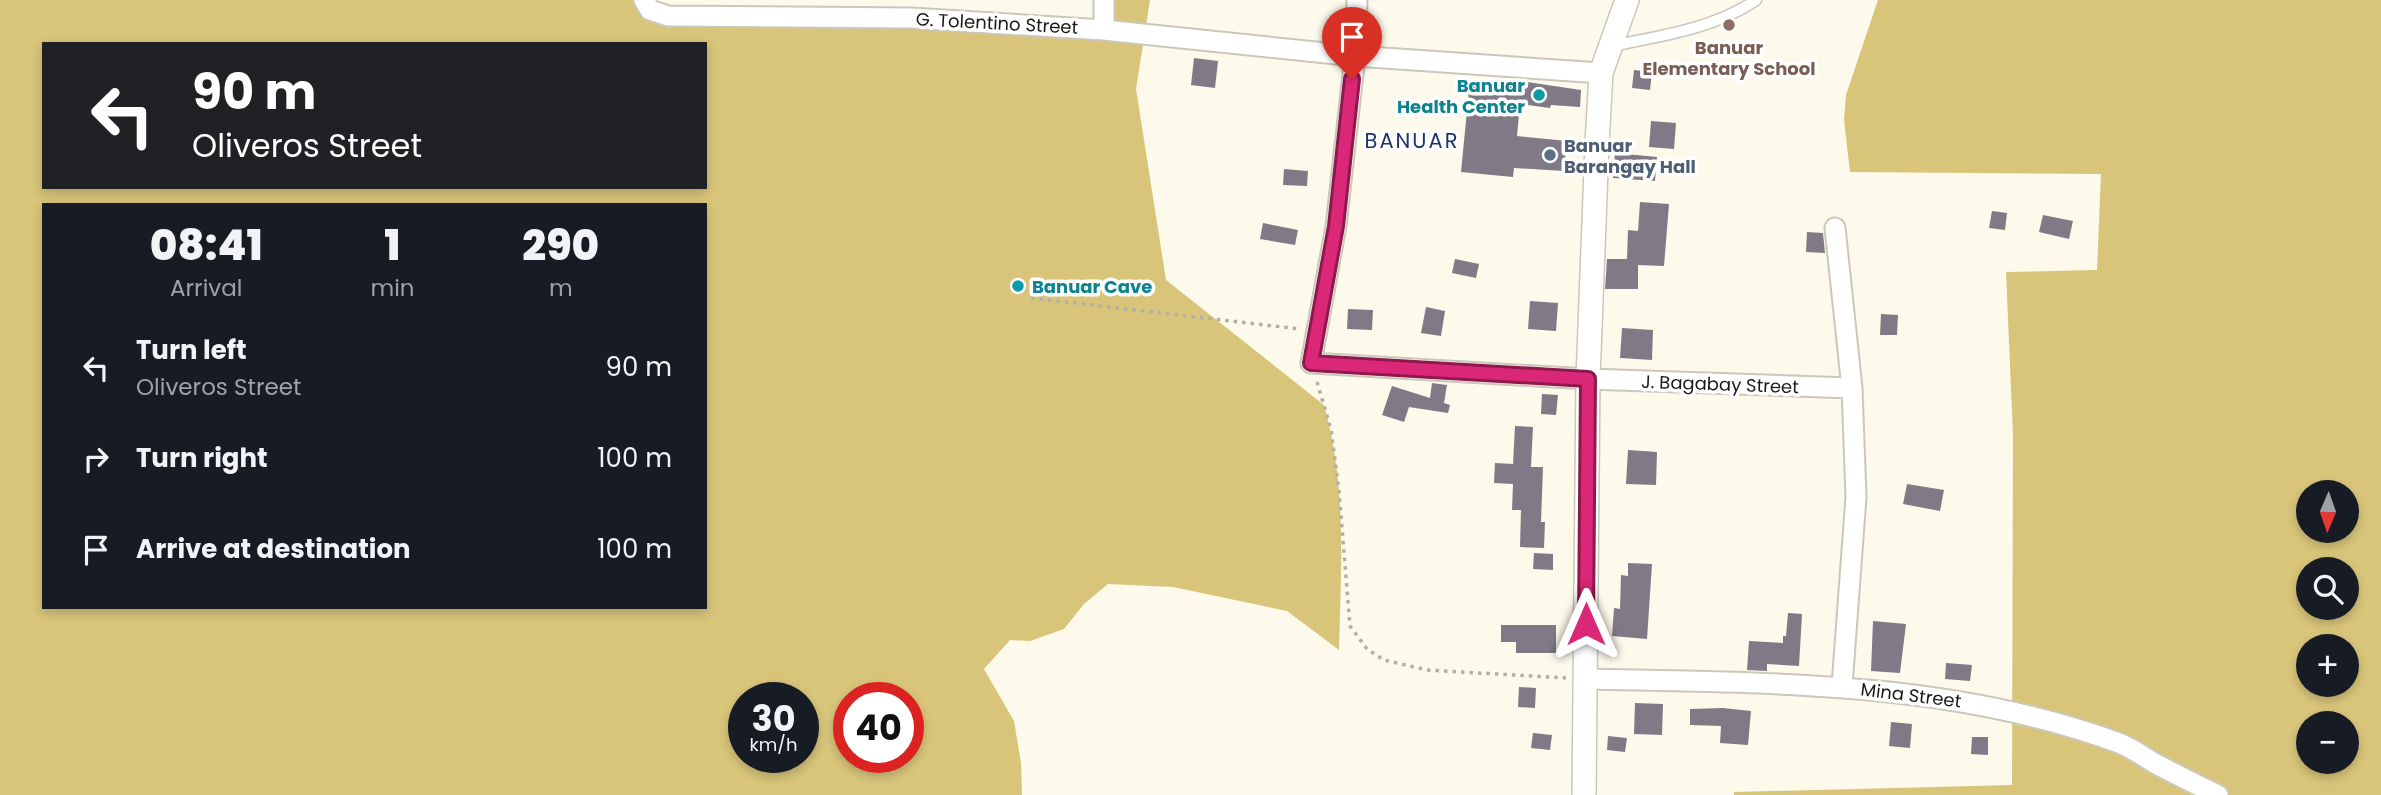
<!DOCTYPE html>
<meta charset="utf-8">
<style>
:root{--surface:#171b24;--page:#242831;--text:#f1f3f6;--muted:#9ea1a6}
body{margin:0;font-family:Poppins,sans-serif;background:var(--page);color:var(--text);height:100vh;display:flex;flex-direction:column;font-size:26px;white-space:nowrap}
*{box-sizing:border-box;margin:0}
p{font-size:23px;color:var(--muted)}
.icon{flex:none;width:38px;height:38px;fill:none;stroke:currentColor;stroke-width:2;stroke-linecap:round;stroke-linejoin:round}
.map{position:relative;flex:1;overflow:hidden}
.drawer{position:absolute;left:42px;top:203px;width:665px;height:406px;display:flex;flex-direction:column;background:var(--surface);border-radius:0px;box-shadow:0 4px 10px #0003}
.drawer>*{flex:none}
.banner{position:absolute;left:42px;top:42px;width:665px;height:147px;border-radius:0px;box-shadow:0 4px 10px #0003;background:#202124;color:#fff;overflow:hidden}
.needle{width:46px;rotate:182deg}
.controls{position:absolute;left:2296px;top:480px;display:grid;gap:14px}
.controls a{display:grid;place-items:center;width:63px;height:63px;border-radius:50%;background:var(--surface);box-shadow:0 4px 10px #0003;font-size:35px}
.speed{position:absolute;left:728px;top:682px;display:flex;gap:14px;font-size:35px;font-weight:700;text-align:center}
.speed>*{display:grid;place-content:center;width:91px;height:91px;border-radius:50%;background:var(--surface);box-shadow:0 4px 10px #0003;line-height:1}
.speed small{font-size:18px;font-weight:400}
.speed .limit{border:10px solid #d22;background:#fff;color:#111}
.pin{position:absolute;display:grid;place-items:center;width:60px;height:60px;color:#fff;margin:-72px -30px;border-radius:50% 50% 50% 0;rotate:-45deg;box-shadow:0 0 7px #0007}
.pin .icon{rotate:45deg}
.me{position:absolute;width:77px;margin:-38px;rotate:0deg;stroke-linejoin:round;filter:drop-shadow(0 0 5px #0008)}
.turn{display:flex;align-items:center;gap:24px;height:147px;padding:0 35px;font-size:32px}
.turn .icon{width:91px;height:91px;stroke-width:2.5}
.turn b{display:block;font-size:49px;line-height:60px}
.eta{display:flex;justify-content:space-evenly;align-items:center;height:119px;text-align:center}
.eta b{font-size:42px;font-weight:800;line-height:49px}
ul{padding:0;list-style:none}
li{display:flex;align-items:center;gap:21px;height:91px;padding:0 35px}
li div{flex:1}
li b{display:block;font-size:26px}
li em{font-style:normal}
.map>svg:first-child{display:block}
</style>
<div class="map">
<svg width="2381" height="795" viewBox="0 0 2381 795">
<rect width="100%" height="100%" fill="#fdf9eb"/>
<path fill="#d8c57a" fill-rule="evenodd" d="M0 0H644L650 10 1103 30 1104 0H1150L1136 89 1166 280 1324 405C1347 485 1341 568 1339 650L1287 611 1173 587 1108 584 1084 604 1064 629 1030 641 1010 640 984 669 1014 721 1021 763 1022 795H0ZM44 44H705V187H44ZM44 205H705V607H44ZM744 698H803V758H744ZM849 698H908V758H849Z
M1878 0H2381V795H1734V792L2012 785 2013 435 2006 272 2097 270 2101 174 1850 172 1844 120 1846 95ZM2308 492H2347V530H2308ZM2308 569H2347V607H2308ZM2308 646H2347V684H2308ZM2308 723H2347V761H2308Z"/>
<path fill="#807a86" d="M1194 58 1218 61 1215 88 1191 85Z
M1634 70 1652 72 1650 90 1632 88Z
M1470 80 1527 86V82L1581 90 1580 107 1551 105 1550 108 1520 104 1517 136 1567 141 1564 171 1514 168 1513 177 1461 172Z
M1651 121 1676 123 1674 149 1649 147Z
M1615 153 1657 157 1655 181 1613 178Z
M1284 169 1308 171 1307 186 1283 185Z
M1640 202 1669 204 1664 266 1638 265V289H1605L1607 259H1627L1628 230 1638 231Z
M1992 211 2007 213 2005 230 1989 228Z
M2043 215 2073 221 2069 239 2039 232Z
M1263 223 1298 230 1295 245 1260 239Z
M1807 232 1823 233 1825 253 1806 252Z
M1455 259 1479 264 1476 278 1452 273Z
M1530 301 1558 303 1556 331 1528 329Z
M1426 307 1445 311 1441 336 1421 333Z
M1348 309 1373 310 1372 330 1347 329Z
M1881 314 1898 315 1897 335H1880Z
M1622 328 1653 330 1652 360 1620 358Z
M1432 383 1447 385 1444 403 1450 405 1448 413 1409 407 1404 422 1382 415 1392 386 1430 398Z
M1542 394 1558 395 1556 415 1541 414Z
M1515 426 1533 427 1531 467H1543L1541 522H1545L1544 548 1520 547 1521 510H1512L1513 484 1494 483 1495 463 1513 464Z
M1628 450 1657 452 1656 485 1626 484Z
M1907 484 1944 490 1940 511 1903 504Z
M1534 553 1553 554V570L1533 569Z
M1628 563 1652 564 1647 639 1612 636 1614 608 1620 609 1621 575 1628 576Z
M1788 613 1802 614 1799 666 1767 664V671L1747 670 1749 641 1783 643V636H1786Z
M1873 621 1906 624 1900 673 1871 671Z
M1501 625H1556V653H1516V642H1501Z
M1946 663 1972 665 1970 681 1945 679Z
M1519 687 1536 688 1535 708 1518 707Z
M1635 703 1663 704 1662 735 1634 734Z
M1723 708 1751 711 1748 745 1720 743 1721 726 1690 725V709Z
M1891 722 1912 724 1910 748 1889 746Z
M1533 733 1552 735 1550 750 1531 748Z
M1608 736 1627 738 1625 752 1607 750Z
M1972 737H1988V755L1971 754Z"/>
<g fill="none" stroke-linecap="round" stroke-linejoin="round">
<g stroke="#cbc8ba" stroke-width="13">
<path id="service" d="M1611 46C1661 36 1713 29 1756 0"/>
</g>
<g stroke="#cbc8ba" stroke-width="23">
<path id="minor" d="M644 0 650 10 668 16 912 18 1104 30 1355 56 1601 73
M1104 0V30
M1357 0 1355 56 1336 226 1311 363 1588 379 1852 388
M1835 228 1852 388 1856 497 1842 686
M1586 679C1765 683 1948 680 2119 743 2132 748 2144 757 2156 764 2177 775 2197 785 2218 795"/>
</g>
<g stroke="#cbc8ba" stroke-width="26">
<path id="tertiary" d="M1584 795 1588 379 1597 143 1601 73 1627 0"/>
</g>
<path stroke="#b3afa5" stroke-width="3.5" stroke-dasharray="3.5 5" stroke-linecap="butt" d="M1031 298 1300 329
M1317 382 1331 429 1339 491 1350 626 1367 649 1384 660 1427 670 1566 678"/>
<use href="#service" stroke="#fff" stroke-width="10"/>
<use href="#minor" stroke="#fff" stroke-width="19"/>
<use href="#tertiary" stroke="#fff" stroke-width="23"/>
</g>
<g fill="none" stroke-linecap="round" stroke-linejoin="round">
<g stroke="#8e194d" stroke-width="18">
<path id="route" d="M1352 79 1336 226 1311 363 1588 379 1586 624"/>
</g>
<use href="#route" stroke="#db2777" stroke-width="12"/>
</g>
<circle fill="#8d6e63" stroke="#fff" stroke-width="2.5" cx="1729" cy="25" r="7"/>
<g fill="#0f9aa8" stroke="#fff" stroke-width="2.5">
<circle cx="1539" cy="95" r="7"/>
<circle cx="1018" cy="286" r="7"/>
</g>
<circle fill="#5c6f8a" stroke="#fff" stroke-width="2.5" cx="1550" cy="155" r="7"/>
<g text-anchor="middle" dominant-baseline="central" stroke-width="7" stroke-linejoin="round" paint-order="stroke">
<g font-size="18" fill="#1b1915" stroke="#fff">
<text transform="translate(997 23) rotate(3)">G. Tolentino Street</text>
<text transform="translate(1720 384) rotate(2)">J. Bagabay Street</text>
<text transform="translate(1911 695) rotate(7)">Mina Street</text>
</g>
<g font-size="18" font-weight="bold" fill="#785e54" stroke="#fff">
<text x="1729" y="47">Banuar<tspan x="1729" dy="21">Elementary School</tspan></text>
</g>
<g font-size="18" font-weight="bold" fill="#0d838f" stroke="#fff" text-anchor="end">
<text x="1525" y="85">Banuar<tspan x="1525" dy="21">Health Center</tspan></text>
<text x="1032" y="286" text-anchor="start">Banuar Cave</text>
</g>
<g font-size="18" font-weight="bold" fill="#4e5e75" stroke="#fff" text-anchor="start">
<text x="1564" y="145">Banuar<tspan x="1564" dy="21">Barangay Hall</tspan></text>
</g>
<g font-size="21" letter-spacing="2" fill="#20346b" stroke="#fff">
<text x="1412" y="140">BANUAR</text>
</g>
</g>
</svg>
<div class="controls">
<a><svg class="needle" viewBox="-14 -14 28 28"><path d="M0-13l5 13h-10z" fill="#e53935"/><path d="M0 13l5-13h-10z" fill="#9ea1a6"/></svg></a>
<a><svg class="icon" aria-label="search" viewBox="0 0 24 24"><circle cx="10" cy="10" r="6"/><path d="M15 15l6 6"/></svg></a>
<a>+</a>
<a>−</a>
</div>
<div class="speed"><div>30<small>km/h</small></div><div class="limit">40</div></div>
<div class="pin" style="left:1352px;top:79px;background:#d93025"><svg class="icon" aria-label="arrive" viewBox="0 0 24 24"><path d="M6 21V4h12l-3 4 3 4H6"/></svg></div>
<svg class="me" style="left:1586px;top:624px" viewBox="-20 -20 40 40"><path d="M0-17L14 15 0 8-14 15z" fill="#db2777" stroke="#fff" stroke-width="4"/></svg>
<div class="banner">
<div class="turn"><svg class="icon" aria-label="left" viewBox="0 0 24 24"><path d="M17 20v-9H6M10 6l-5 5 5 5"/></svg><div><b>90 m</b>Oliveros Street</div></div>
</div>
<section class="drawer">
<div class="eta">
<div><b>08:41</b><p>Arrival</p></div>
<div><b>1</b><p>min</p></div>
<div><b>290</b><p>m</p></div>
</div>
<ul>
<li><svg class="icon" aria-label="left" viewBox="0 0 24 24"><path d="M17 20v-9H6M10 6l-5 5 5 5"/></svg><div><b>Turn left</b><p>Oliveros Street</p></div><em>90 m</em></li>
<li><svg class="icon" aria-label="right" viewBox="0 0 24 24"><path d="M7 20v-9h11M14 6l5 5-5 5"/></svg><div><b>Turn right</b></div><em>100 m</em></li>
<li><svg class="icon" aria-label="arrive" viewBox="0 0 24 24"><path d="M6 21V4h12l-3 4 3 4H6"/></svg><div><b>Arrive at destination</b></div><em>100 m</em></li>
</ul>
</section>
</div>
